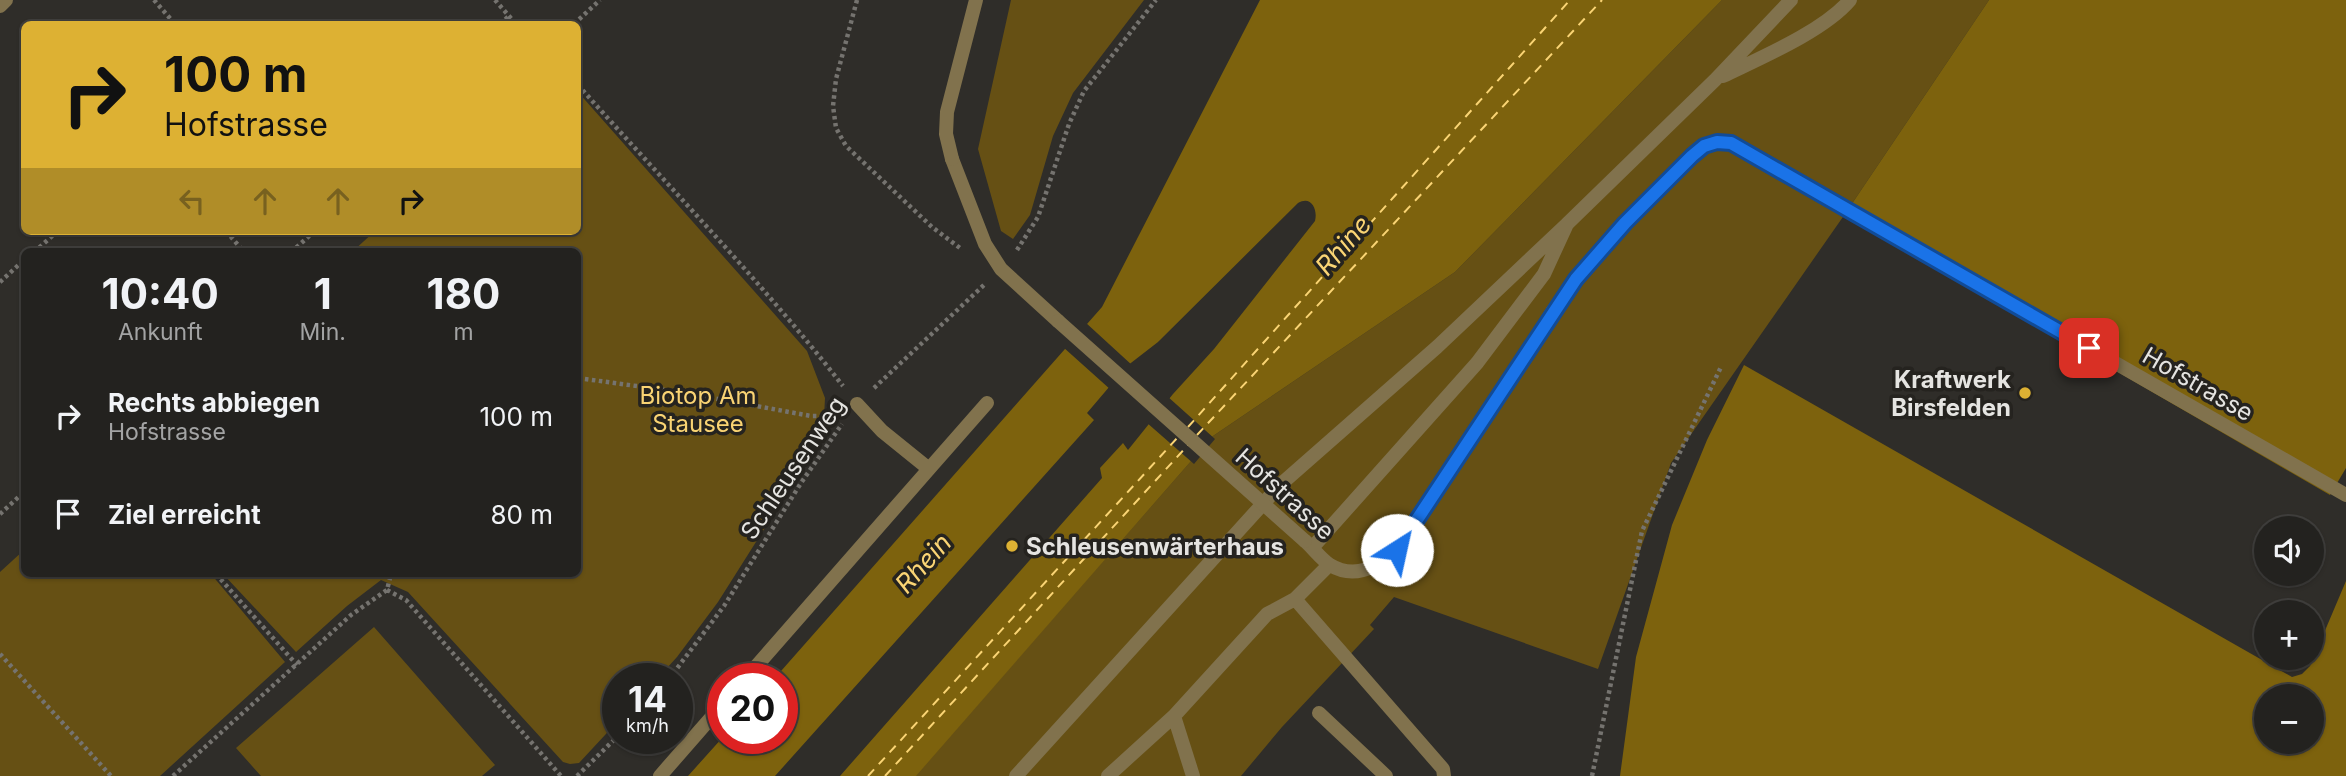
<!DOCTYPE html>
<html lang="de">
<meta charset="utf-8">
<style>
:root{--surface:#23221f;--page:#2f2f2c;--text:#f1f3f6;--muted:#a3a4a4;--line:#403f3d}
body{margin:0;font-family:Inter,sans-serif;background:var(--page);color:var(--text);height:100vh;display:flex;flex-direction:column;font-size:26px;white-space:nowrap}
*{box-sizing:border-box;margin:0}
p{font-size:23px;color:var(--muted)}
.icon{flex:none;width:38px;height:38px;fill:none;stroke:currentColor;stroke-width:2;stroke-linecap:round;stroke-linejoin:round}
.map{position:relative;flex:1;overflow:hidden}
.side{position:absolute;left:21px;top:248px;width:560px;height:329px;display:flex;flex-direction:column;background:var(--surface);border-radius:10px;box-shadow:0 2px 5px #0004,0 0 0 2px var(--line)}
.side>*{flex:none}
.hud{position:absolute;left:21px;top:21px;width:560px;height:214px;border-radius:10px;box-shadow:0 2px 5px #0004,0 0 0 2px var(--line);background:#ddb133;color:#111;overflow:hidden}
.buttons{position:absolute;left:2254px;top:516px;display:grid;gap:14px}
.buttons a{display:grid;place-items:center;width:70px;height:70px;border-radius:50%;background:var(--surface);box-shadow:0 2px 5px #0004,0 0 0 2px var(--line);font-size:35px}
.speed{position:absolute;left:602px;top:663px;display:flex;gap:14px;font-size:35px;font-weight:700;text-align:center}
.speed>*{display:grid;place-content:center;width:91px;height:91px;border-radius:50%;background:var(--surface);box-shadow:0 2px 5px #0004,0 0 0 2px var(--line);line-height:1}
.speed small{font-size:18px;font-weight:400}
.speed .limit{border:10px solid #d22;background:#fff;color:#111}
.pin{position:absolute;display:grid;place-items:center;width:60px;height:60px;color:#fff;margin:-30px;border-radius:14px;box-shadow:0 4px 10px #0006}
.me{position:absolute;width:77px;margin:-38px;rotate:35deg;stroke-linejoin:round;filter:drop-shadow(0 0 5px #0008)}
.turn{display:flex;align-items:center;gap:24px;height:147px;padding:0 28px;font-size:32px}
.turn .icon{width:91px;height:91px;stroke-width:2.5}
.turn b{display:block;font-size:49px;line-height:60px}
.lanes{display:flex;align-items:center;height:66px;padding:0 28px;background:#0003;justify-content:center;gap:35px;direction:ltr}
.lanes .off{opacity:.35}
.eta{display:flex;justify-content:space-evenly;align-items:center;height:119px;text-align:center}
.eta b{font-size:42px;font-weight:700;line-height:49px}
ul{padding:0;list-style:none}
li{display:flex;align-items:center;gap:21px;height:98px;padding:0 28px}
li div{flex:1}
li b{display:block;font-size:26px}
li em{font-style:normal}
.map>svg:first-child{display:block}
</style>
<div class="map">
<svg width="2346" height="776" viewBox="0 0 2346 776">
<rect width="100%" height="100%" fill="#2f2d29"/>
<path fill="#665014" d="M1011 0H1144L1073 93 1053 136 1030 215 1013 239 1001 231 978 149Z
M1722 0H1989L1845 214 1671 463 1598 669 1394 597 1370 625 1374 629 1282 727 1241 776H915L1213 436 1455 272Z
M578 92 807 351 825 398 823 436 718 602 677 657 657 679H618V721L579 763 570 764 563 762 408 592 381 580 347 606 296 652 223 574H578V252H352L375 231H578Z
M24 550V574H211L285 662 160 776H0V572Z
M374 627 495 765 482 776H261L236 748Z"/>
<path fill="#7d620d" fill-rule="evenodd" d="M1260 0H1722L1455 272 1213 436 916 776H840L1102 478 1100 468 1123 443 1128 450 1173 394 1214 349 1315 221C1318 209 1311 195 1298 203L1158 342 1127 366 1087 413 1094 420 775 776H688L723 737 782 738V679H774L1102 307Z
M1989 0H2346V468L2330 495 1845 214Z
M1744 365 2292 677 2302 674 2310 666 2346 581V776H1620L1636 657 1672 525 1707 440ZM2312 696V742H2266V696Z"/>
<path fill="#2f2d29" d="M1085 322 1133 366 1111 390 1063 347Z
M1167 396 1215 439 1194 464 1146 422Z"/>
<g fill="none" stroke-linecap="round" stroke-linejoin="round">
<path stroke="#fad474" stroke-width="2" stroke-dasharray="9 7" stroke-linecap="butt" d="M1188 427 1570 0
M1197 435 1602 0
M868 776 1179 436
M885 776 1189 444"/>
<path stroke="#75736f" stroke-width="4.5" stroke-dasharray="3.5 3.5" stroke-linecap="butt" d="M154 0 175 24
M495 0 516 24
M857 0 836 79 833 106 836 128 846 146 932 227 960 248
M500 24 509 16
M574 24 600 0
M578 85C667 185 761 281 843 386
M226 231 244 252
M1017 250 1038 217 1069 124 1084 91 1156 0
M34 252 58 231
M291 252 315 231
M0 282 24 260
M578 378 680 392 811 416H835
M874 388 985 284
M0 514 24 492
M216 574 297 665
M387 590 406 600 561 776
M0 654 111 776
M669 679 724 606 801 483 842 424
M173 776 351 615 387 590 391 574
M577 776 618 736
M1592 776 1642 531 1721 367"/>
<path stroke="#81724d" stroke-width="14" d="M1723 76C1760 58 1824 31 1850 0
M952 159 985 244 1001 269 1058 321
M929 469 987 403
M1305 541C1313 548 1321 559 1330 565 1355 580 1378 567 1397 550L1517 370 1552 312 1576 280 1625 223 1692 157 1704 146 1717 142 1731 143 2346 495
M1312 548 1477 363 1544 274 1567 224 1715 80 1791 0
M1295 599 1443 769 1444 776
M745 679 929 469 882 431 857 404
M1319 713 1386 776
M660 776 723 704
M1016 776 1280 485 1437 347 1567 224
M1108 776 1174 716
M1193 776 1174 716 1267 614 1295 599 1329 565"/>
<path stroke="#81724d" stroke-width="14" d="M0 6 6 0
M952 159 946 134 947 112 976 0"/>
<path stroke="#81724d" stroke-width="14" d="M1058 321 1305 541"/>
</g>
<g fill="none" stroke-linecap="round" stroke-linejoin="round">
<g stroke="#114b97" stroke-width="18">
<path id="route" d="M1397 550 1576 279 1625 223 1692 156 1704 146 1717 142 1731 143 2089 348"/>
</g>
<use href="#route" stroke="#1a73e8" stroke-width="12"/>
</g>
<g fill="#ddb133" stroke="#25231f" stroke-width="2.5">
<circle cx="2025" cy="393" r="7"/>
<circle cx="1012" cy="546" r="7"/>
</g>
<g text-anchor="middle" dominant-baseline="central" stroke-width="7" stroke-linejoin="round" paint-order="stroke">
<g font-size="24" font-weight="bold" fill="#e5e4e1" stroke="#25231f" text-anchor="end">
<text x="2011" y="379">Kraftwerk<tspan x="2011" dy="28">Birsfelden</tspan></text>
<text x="1026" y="546" text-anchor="start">Schleusenwärterhaus</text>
</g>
<g font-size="24" fill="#e5e4e1" stroke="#25231f">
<text transform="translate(2198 384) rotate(30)">Hofstrasse</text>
<text transform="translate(793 468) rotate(-56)">Schleusenweg</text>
<text transform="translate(1285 494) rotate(42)">Hofstrasse</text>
</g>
<g font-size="24" fill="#f9d373" stroke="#25231f">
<text x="698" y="395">Biotop Am<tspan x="698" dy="28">Stausee</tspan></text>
</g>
<g font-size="26" font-style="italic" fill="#fad474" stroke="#25231f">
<text transform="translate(1343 245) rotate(-49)">Rhine</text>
<text transform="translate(923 563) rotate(-48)">Rhein</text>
</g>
</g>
</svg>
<div class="buttons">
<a><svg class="icon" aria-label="sound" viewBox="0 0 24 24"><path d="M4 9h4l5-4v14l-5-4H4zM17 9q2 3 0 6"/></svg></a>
<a>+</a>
<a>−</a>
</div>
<div class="speed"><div>14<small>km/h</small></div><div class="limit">20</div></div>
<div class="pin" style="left:2089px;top:348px;background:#d93025"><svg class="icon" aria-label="arrive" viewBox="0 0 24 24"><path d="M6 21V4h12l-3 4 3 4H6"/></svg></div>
<svg class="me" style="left:1397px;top:550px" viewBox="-20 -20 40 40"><circle r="19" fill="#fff"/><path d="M0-13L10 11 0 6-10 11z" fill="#1a73e8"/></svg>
<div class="hud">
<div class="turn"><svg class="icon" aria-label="right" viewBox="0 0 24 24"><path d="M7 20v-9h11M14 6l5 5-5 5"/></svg><div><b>100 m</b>Hofstrasse</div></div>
<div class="lanes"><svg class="icon off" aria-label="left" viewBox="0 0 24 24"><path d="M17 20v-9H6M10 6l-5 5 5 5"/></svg><svg class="icon off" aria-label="ahead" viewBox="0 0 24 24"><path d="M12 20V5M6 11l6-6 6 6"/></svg><svg class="icon off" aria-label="ahead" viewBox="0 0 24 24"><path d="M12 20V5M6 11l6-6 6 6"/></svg><svg class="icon" aria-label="right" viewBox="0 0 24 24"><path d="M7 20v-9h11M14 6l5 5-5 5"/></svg></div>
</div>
<section class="side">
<div class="eta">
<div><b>10:40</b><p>Ankunft</p></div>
<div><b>1</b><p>Min.</p></div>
<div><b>180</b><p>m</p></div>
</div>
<ul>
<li><svg class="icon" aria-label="right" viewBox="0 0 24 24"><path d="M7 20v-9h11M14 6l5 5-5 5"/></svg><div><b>Rechts abbiegen</b><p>Hofstrasse</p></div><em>100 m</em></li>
<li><svg class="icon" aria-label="arrive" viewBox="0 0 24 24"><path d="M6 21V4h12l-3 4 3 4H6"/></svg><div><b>Ziel erreicht</b></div><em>80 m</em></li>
</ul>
</section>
</div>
